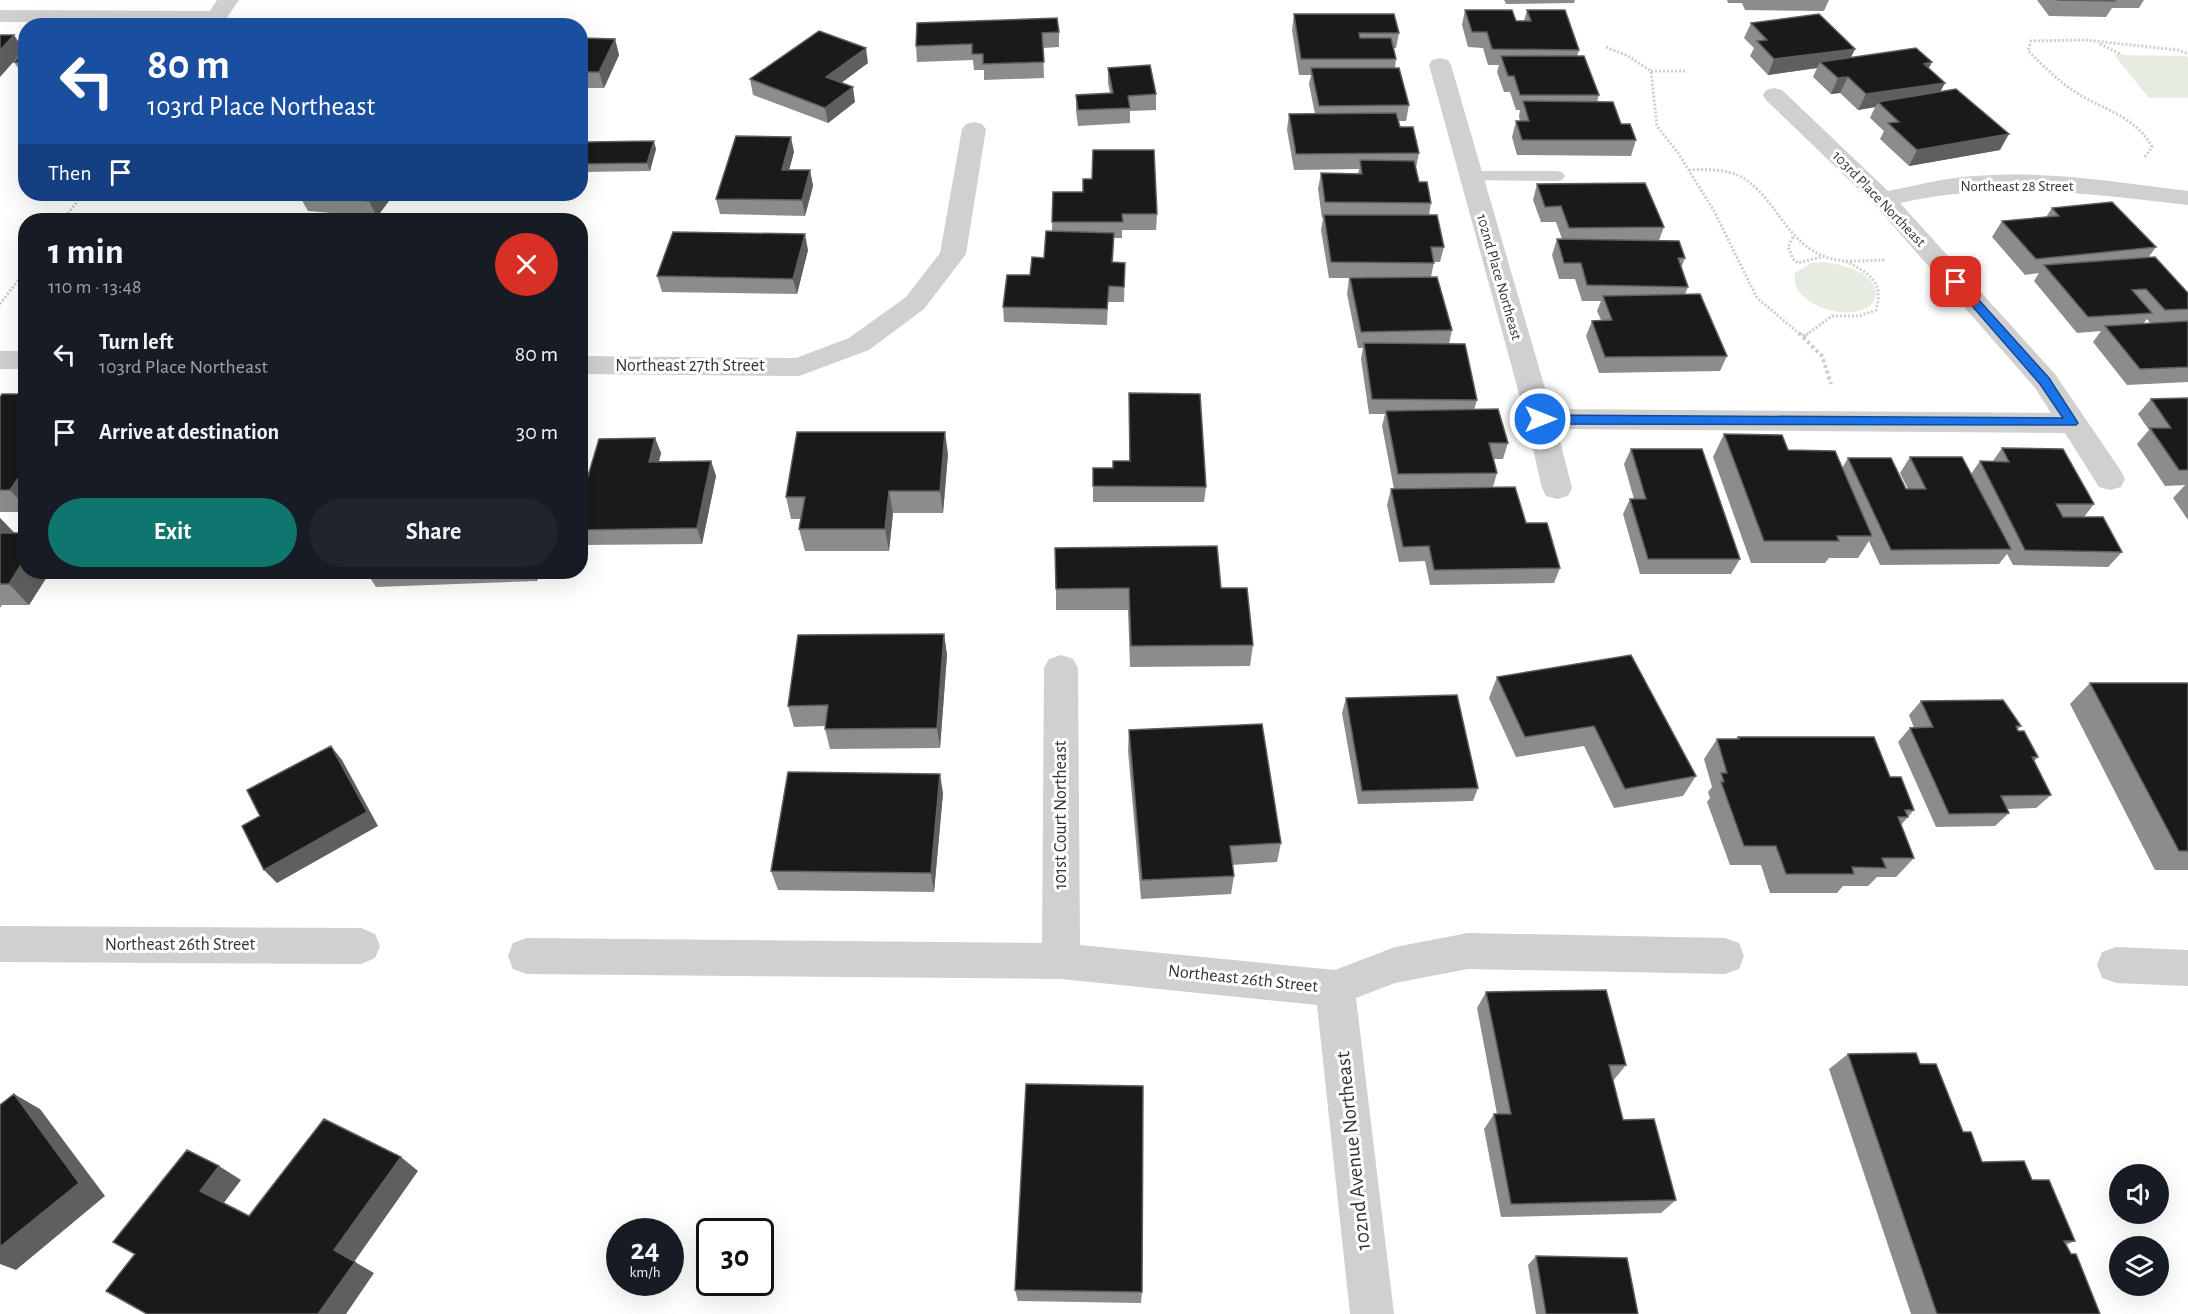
<!DOCTYPE html>
<meta charset="utf-8">
<style>
:root{--surface:#171b24;--page:#20242c;--text:#f1f3f6;--muted:#9ea1a6;--accent:#0f766e}
body{margin:0;font-family:"Alegreya Sans",sans-serif;background:var(--page);color:var(--text);height:100vh;display:flex;flex-direction:column;font-size:22px;white-space:nowrap}
*{box-sizing:border-box;margin:0}
p{font-size:20px;color:var(--muted)}
.icon{flex:none;width:33px;height:33px;fill:none;stroke:currentColor;stroke-width:2;stroke-linecap:round;stroke-linejoin:round}
.map{position:relative;flex:1;overflow:hidden}
.details{position:absolute;left:18px;top:213px;width:570px;height:366px;display:flex;flex-direction:column;background:var(--surface);border-radius:24px;box-shadow:0 6px 24px #0002}
.details>*{flex:none}
.top-card{position:absolute;left:18px;top:18px;width:570px;height:183px;border-radius:24px;box-shadow:0 6px 24px #0002;background:#1a4fa0;color:#fff;overflow:hidden}
.buttons{position:absolute;left:2109px;top:1164px;display:grid;gap:12px}
.buttons a{display:grid;place-items:center;width:60px;height:60px;border-radius:50%;background:var(--surface);box-shadow:0 6px 24px #0002;font-size:30px}
.speed{position:absolute;left:606px;top:1218px;display:flex;gap:12px;font-size:30px;font-weight:700;text-align:center}
.speed>*{display:grid;place-content:center;width:78px;height:78px;border-radius:50%;background:var(--surface);box-shadow:0 6px 24px #0002;line-height:1}
.speed small{font-size:15px;font-weight:400}
.speed .limit{border:3px solid #111;border-radius:9px;background:#fff;color:#111}
.pin{position:absolute;display:grid;place-items:center;width:51px;height:51px;color:#fff;margin:-26px;border-radius:12px;box-shadow:0 3px 9px #0006}
.me{position:absolute;width:66px;margin:-33px;rotate:90deg;stroke-linejoin:round;filter:drop-shadow(0 0 4px #0008)}
.turn{display:flex;align-items:center;gap:21px;height:126px;padding:0 30px;font-size:27px}
.turn .icon{width:78px;height:78px;stroke-width:2.5}
.turn b{display:block;font-size:42px;line-height:51px}
.then{display:flex;align-items:center;height:57px;padding:0 30px;background:#0003;gap:12px;font-size:22px}
.round{display:grid;place-items:center;flex:none;width:63px;height:63px;border-radius:32px;background:var(--page)}
.overview{display:flex;align-items:center;justify-content:space-between;height:102px;padding:0 30px}
h1{font-size:36px;font-weight:700;line-height:45px}
.primary-button{display:flex;gap:12px;margin-top:auto;padding:12px 30px}
.primary-button a{flex:1;height:69px;border-radius:36px;background:var(--accent);color:#fff;font-size:24px;font-weight:700;line-height:69px;text-align:center}
.primary-button a+a{background:var(--page);color:var(--text)}
ul{padding:0;list-style:none}
li{display:flex;align-items:center;gap:18px;height:78px;padding:0 30px}
li div{flex:1}
li b{display:block;font-size:22px}
li em{font-style:normal}
.map>svg:first-child{display:block}
</style>
<div class="map">
<svg width="2188" height="1314" viewBox="0 0 2188 1314">
<rect width="100%" height="100%" fill="#fff"/>
<path fill="#e6ecdf" d="M2114 55 2186 56 2188 58V98H2149Z
M1823 262C1840 264 1874 271 1876 293 1876 300 1872 305 1867 308 1844 321 1789 304 1795 273L1811 263Z"/>
<g fill="none" stroke-linecap="round" stroke-linejoin="round">
<path stroke="#cdcdcd" stroke-width="3" stroke-dasharray="2 2" stroke-linecap="butt" d="M2100 44 2122 55
M1606 47 1628 56 1651 71 1657 126 1678 153 1714 211 1757 298 1801 335
M1651 71H1685
M2145 157 2152 147C2135 115 2102 110 2074 91 2057 80 2043 65 2028 51L2031 41 2085 40 2178 50 2188 54
M1689 170C1705 169 1729 169 1743 178 1777 199 1786 243 1826 257 1845 264 1867 260 1886 260
M63 220 83 194
M1793 237 1788 247 1793 259 1798 263 1825 256
M0 304 26 270
M1806 335 1832 316H1859L1876 310C1885 280 1867 273 1844 260"/>
<path stroke="#cdcdcd" stroke-width="4" stroke-dasharray="3 3" stroke-linecap="butt" d="M1799 333 1822 356 1831 384
M1803 337 1808 333"/>
<path fill="#d0d0d0" fill-rule="evenodd" d="M1470 171H1556L1562 172 1565 176 1562 180 1556 181 1464 180 1461 176 1464 172Z"/>
<path fill="#d0d0d0" fill-rule="evenodd" d="M217 0H239L224 22 216 23 0 22V10L210 11Z
M1440 58 1448 60 1451 65 1551 409 2051 413 2035 388 1874 204 1766 100 1763 95 1766 90 1774 88 1782 90 1888 191C1917 185 1945 178 1974 176 2045 170 2117 182 2188 191V205C2091 194 1997 181 1900 203L2055 374 2121 471 2125 479 2121 487 2110 490 2099 487 2065 433 1557 429 1572 488 1568 496 1557 499 1546 496 1542 488 1526 419 1429 65 1432 60Z
M974 122 982 124 986 129 966 254 924 309 869 350 799 376 580 374V356L796 358 849 338 906 297 940 253 962 129 966 124Z
M0 351H26V369H0Z
M1061 655 1073 659 1078 668 1080 945 1335 970 1395 947 1468 933 1725 938 1739 943 1744 956 1739 969 1725 974 1468 969 1395 983 1356 998 1394 1314H1350L1317 1005 1061 979 527 974 513 969 508 956 513 943 527 938 1042 943 1044 668 1049 659Z
M0 926 361 928 375 934 380 946 375 958 361 964 0 962Z
M2116 947 2188 950V986L2116 983 2102 978 2097 965 2102 952Z"/>
</g>
<path fill="#8c8c8c" fill-rule="evenodd" d="M1504 0H1575L1574 3 1506 4Z
M1727 0H1829L1824 11 1745 10 1742 3H1728Z
M2037 0H2144L2139 8H2112L2106 17 2049 16Z
M1465 10 1516 21H1524L1527 10 1579 50 1577 56 1599 95 1597 102 1621 124 1636 140 1631 156 1517 155 1512 137 1516 121H1520L1519 117 1520 110H1516L1510 92H1504L1497 72 1499 65H1488L1483 48 1468 47 1462 25Z
M1294 14 1399 33 1396 48H1393L1396 59 1395 68 1409 105 1406 121H1398L1400 127 1419 153 1416 168 1419 182 1431 203 1429 215 1444 247 1440 262H1434L1431 277 1452 330 1449 344 1477 400 1474 410 1508 443 1503 459H1494L1497 473 1493 487 1526 523 1560 568 1554 583 1430 585 1425 561 1399 562 1387 505 1391 489H1394L1382 426 1385 414H1369L1361 359 1363 348H1358L1347 294 1349 278H1329L1321 230 1323 218H1322L1318 189 1321 173 1358 174 1359 169 1294 170 1287 130 1289 114H1315L1309 84 1311 75H1299L1292 30Z
M917 23 1059 32V47L1043 48 1044 78 984 80V70H974L973 60 917 62 916 46Z
M1751 23 1855 49 1851 57 1929 68 1940 92 2000 150 1909 166 1880 139 1884 131 1870 118 1875 107 1858 110 1840 93 1831 94 1813 77 1817 68 1768 75 1750 56 1754 48 1744 38Z
M580 38 615 39 619 55 604 88H588L581 102H580Z
M26 50V78H25L14 62Z
M868 63 842 82 855 102 828 123 753 95 750 79Z
M1108 68 1156 94V110L1130 111V123L1078 126 1076 111V95L1110 93 1108 83Z
M656 149 650 171 583 172 580 164Z
M794 152 789 170H810L813 186 805 216 720 214 716 199Z
M1537 184 1664 227 1659 240 1685 258 1681 268 1688 287 1685 294 1727 356 1720 371 1599 373 1586 336 1592 321 1601 320 1597 311 1601 301H1582L1575 279H1559L1552 255 1557 239H1562L1556 222H1541L1533 200Z
M1053 192 1157 214 1156 230H1122V238H1114L1113 262 1125 263 1124 302H1108L1107 325 1004 322 1003 307 1044 258 1052 232Z
M301 194H394L377 217 308 211 299 195Z
M2052 208 2156 247 2148 258 2188 293V382L2127 385 2093 342 2101 331 2077 333 2034 281 2039 273 2025 275 1992 237 2002 221 2046 217ZM2147 319 2150 323 2143 324Z
M808 250 797 294 662 292 657 276Z
M1129 393 1206 487 1204 502H1093V468H1113L1129 461Z
M26 394V512H0V397Z
M2188 398V520L2173 498 2185 485 2165 486 2137 444 2149 430 2138 414 2151 399Z
M1724 434 1788 450 1842 468 1848 458 1906 489H1908L1900 473 1910 457 1971 474 1980 461H1993L2002 448 2094 504 2084 517 2122 552 2108 567 2013 565 2007 554 1999 564 1880 565 1869 541 1858 558H1829L1825 563H1751L1713 457Z
M655 438 661 453 659 462 711 461 716 476 702 544 580 545V503Z
M1631 449 1740 559 1731 574H1640L1623 514 1630 499H1634L1624 464Z
M948 454 943 513H893L889 551H805L799 529 801 519H791L786 497Z
M0 518 15 533 26 572H50L29 605H2L0 608Z
M366 572H539L537 581 376 587Z
M1221 588 1253 645 1250 666 1130 667 1128 610H1056V589Z
M944 634 947 655 940 748 830 749 825 729V726L794 727 788 706Z
M1497 677 1696 776 1683 796 1614 808 1584 746 1516 757 1489 698Z
M2090 683H2188V870H2155L2070 704Z
M1346 698 1478 788 1473 801 1358 804 1342 713Z
M1921 701 2021 726 2017 730 2038 757 2034 761 2051 795 2036 808 2007 809 2009 813 1995 826 1936 827 1898 742 1910 728H1914L1909 715Z
M1129 730 1281 843 1277 862 1232 865 1234 876 1231 894 1141 899 1128 751Z
M1738 737 1890 777 1914 810 1901 825 1914 858 1896 877H1877L1868 886H1843L1837 893H1770L1761 865H1730L1707 802 1710 798 1708 792 1712 787 1704 759 1717 739H1736Z
M943 793 934 892 778 890 771 871Z
M1486 992 1626 1065 1613 1081 1623 1120 1676 1200 1661 1213 1501 1217 1484 1129 1494 1114H1497L1477 1008Z
M1848 1054 1920 1064 1982 1162 2032 1180 2075 1241 2066 1245 2100 1314H1911L1829 1069Z
M1536 1256 1638 1314H1536L1528 1265Z
M1015 1290 1142 1292 1141 1303 1018 1301Z"/>
<path fill="#5f5f5f" d="M14 35 24 50 0 77V50Z
M615 39 619 55 604 88 599 72Z
M866 48 868 63 829 92 826 77Z
M1855 49 1847 65 1820 62 1817 68 1768 75 1774 59Z
M1932 62 1924 78V64Z
M583 72 588 88 581 102 580 99V77Z
M1848 77 1840 93 1831 94 1838 78Z
M1945 83 1937 98 1878 102 1875 107 1858 110 1866 94Z
M853 87 855 102 828 123 825 108Z
M2009 134 2000 150 1909 166 1917 150Z
M791 137 794 152 785 185 782 170Z
M654 141 656 149 650 171 647 163Z
M810 170 813 186 805 216 802 200Z
M375 194H394L377 217 369 201Z
M805 234 808 250 797 294 793 279Z
M945 432 948 454 943 513 940 491Z
M655 438 661 453 655 477 649 462Z
M711 461 716 476 702 544 697 528Z
M26 467V507L10 490Z
M889 491 893 513 889 551 885 529Z
M0 518 16 535 0 551Z
M26 557V572H50L29 605 9 584Z
M532 572H539L537 581Z
M944 634 947 655 940 748 937 728Z
M331 746 342 760 378 826 277 883 264 870Z
M940 774 943 793 934 892 931 873Z
M14 1094 40 1109 105 1196 16 1270 0 1264V1247Z
M401 1157 418 1171 354 1262 334 1250Z
M219 1166 241 1180 223 1204 200 1191Z
M355 1262 374 1273 346 1314H318Z"/>
<path fill="#1a1a1a" stroke="#5f5f5f" stroke-width="1.5" d="M2057 0H2114L2115 1Z
M1465 10H1512L1516 21H1531L1527 10H1565L1579 50 1492 49 1487 32H1472Z
M1294 14H1394L1399 33H1359L1360 38H1391L1396 59H1301Z
M1819 14 1855 49 1774 59 1757 41 1767 40 1751 23Z
M1057 18 1059 32 1042 33 1044 62 983 64V54H972V44L916 46 917 23Z
M819 31 866 48 826 77 853 87 825 108 750 79Z
M0 35H14L0 50Z
M580 38 615 39 599 72H583L580 77Z
M1916 48 1932 62 1924 64 1945 83 1866 94 1848 77 1838 78 1820 62Z
M26 50V62H14Z
M1501 56H1584L1599 95H1520L1514 76H1508Z
M1150 65 1156 94 1128 96 1130 108 1078 110 1076 95 1113 93 1108 68Z
M1311 68H1399L1409 105 1319 106Z
M1956 89 2009 134 1917 150 1888 123 1899 122 1878 102Z
M1523 101 1613 102 1621 124H1630L1636 140H1522L1516 121H1529Z
M1396 113 1400 127H1413L1419 153 1296 154 1289 114Z
M736 136 791 137 782 170H810L802 200 716 199Z
M654 141 647 163 580 164 588 142Z
M1093 150H1154L1157 214H1122L1123 222H1052L1053 192H1083V179H1092Z
M1360 160 1414 161 1419 182H1427L1431 203 1325 202 1321 173 1362 174Z
M1645 183 1664 227 1569 228 1561 206 1545 207 1537 184Z
M301 194H375L369 201 299 195Z
M2112 202 2156 247 2036 259 2002 221 2059 216 2052 208Z
M1324 215H1437L1444 247H1431L1434 263 1331 262Z
M1046 231 1114 233 1112 262 1125 263 1124 287 1109 286 1107 309 1003 307 1007 275H1030L1032 257 1044 258Z
M673 232 805 234 793 279 657 276Z
M1557 239 1679 241 1685 258H1678L1688 287 1587 285 1581 263H1564Z
M2155 257 2188 293V309L2165 310 2146 289 2132 290 2152 313 2088 317 2044 265Z
M1437 277 1452 330 1361 332 1350 278Z
M1700 294 1727 356 1605 357 1592 321 1612 320 1603 296Z
M2188 321V367L2140 369 2105 326Z
M1364 343 1465 344 1477 400 1372 399Z
M1129 393 1200 394 1206 487 1093 486V468H1113V461H1130Z
M2 394H26V467L10 490H0V397Z
M2188 398V470H2179L2150 428H2171L2151 399Z
M1498 409 1508 443H1489L1497 473 1398 474 1386 411Z
M797 432H945L940 491H889L885 529H799L805 497H786Z
M1724 434 1782 435 1788 450 1835 451 1872 536H1837L1839 541H1764Z
M655 438 649 462 711 461 697 528 580 530V503L599 439Z
M2002 448 2063 449 2094 504H2056L2063 517H2103L2122 552 2025 550 1980 461 2009 462Z
M1631 449H1702L1740 559H1648L1630 499H1646Z
M1910 457H1962L2011 549 1891 550 1848 458H1891L1906 489H1926Z
M1515 487 1526 523H1547L1560 568 1434 570 1429 546 1403 547 1391 489Z
M0 533H26V557L9 584H0Z
M1217 546 1221 588H1247L1253 645 1131 646 1129 588 1056 589 1055 548Z
M944 634 937 728 825 729 828 705 788 706 798 635Z
M1631 655 1696 776 1625 789 1594 726 1525 737 1497 677Z
M2090 683H2188V851H2179Z
M1457 695 1478 788 1362 791 1346 698Z
M2003 700 2021 726H2016L2018 731H2024L2038 757H2032L2051 795 2001 796 2009 813 1949 814 1910 728 1933 727 1921 701Z
M1262 724 1281 843 1230 846 1234 876 1142 880 1129 730Z
M1738 737H1874L1890 777H1901L1914 810H1905L1908 817H1898L1914 858H1882L1886 868 1852 867 1854 874H1786L1776 846H1744L1721 782H1724L1721 773H1727L1717 739H1739Z
M331 746 367 812 264 870 242 826 260 816 247 790Z
M788 772 940 774 931 873 771 871Z
M1606 990 1626 1065H1609L1623 1120 1654 1119 1676 1200 1511 1204 1494 1114H1511L1486 992Z
M1916 1053 1920 1064H1936L1963 1132H1971L1982 1162 2024 1161 2032 1180H2049L2075 1241H2064L2071 1254H2076L2100 1314H1937L1848 1054Z
M1026 1084 1143 1086 1142 1292 1015 1290Z
M14 1094 79 1183 0 1247V1105Z
M324 1119 401 1157 334 1250 355 1262 318 1314H147L106 1291 135 1254 113 1242 187 1150 219 1166 200 1191 249 1216Z
M1536 1256 1627 1258 1638 1314H1546Z"/>
<path fill="#1a73e8" stroke="#114b97" stroke-width="1.5" d="M1956 278 1960 279 2049 378 2078 423 2076 425 1540 424 1534 419 1540 415 2063 418 2040 384 1953 284 1951 282Z"/>
<g text-anchor="middle" dominant-baseline="central" stroke-width="6" stroke-linejoin="round" paint-order="stroke">
<g font-size="15" fill="#333" stroke="#fff">
<text x="2017" y="186">Northeast 28 Street</text>
<text transform="translate(1879 199) rotate(46)">103rd Place Northeast</text>
<text transform="translate(1499 277) rotate(74)">102nd Place Northeast</text>
</g>
<g font-size="18" fill="#333" stroke="#fff">
<text x="690" y="366">Northeast 27th Street</text>
<text transform="translate(1061 815) rotate(-90)">101st Court Northeast</text>
<text x="180" y="945">Northeast 26th Street</text>
<text transform="translate(1243 979) rotate(6)">Northeast 26th Street</text>
</g>
<g font-size="21" fill="#333" stroke="#fff">
<text transform="translate(1353 1151) rotate(-96)">102nd Avenue Northeast</text>
</g>
</g>
</svg>
<div class="buttons">
<a><svg class="icon" aria-label="sound" viewBox="0 0 24 24"><path d="M4 9h4l5-4v14l-5-4H4zM17 9q2 3 0 6"/></svg></a>
<a><svg class="icon" aria-label="layers" viewBox="0 0 24 24"><path d="M12 4l9 5-9 5-9-5zM3 14l9 5 9-5"/></svg></a>
</div>
<div class="speed"><div>24<small>km/h</small></div><div class="limit">30</div></div>
<div class="pin" style="left:1956px;top:282px;background:#d93025"><svg class="icon" aria-label="arrive" viewBox="0 0 24 24"><path d="M6 21V4h12l-3 4 3 4H6"/></svg></div>
<svg class="me" style="left:1540px;top:419px" viewBox="-20 -20 40 40"><circle r="17" fill="#1a73e8" stroke="#fff" stroke-width="3"/><path d="M0-11L8 9 0 5-8 9z" fill="#fff"/></svg>
<div class="top-card">
<div class="turn"><svg class="icon" aria-label="left" viewBox="0 0 24 24"><path d="M17 20v-9H6M10 6l-5 5 5 5"/></svg><div><b>80 m</b>103rd Place Northeast</div></div>
<div class="then">Then<svg class="icon" aria-label="arrive" viewBox="0 0 24 24"><path d="M6 21V4h12l-3 4 3 4H6"/></svg></div>
</div>
<section class="details">
<div class="overview"><div><h1>1 min</h1><p>110 m · 13:48</p></div><a class="round" style="background:#d93025;color:#fff"><svg class="icon" aria-label="close" viewBox="0 0 24 24"><path d="M6 6l12 12M18 6L6 18"/></svg></a></div>
<ul>
<li><svg class="icon" aria-label="left" viewBox="0 0 24 24"><path d="M17 20v-9H6M10 6l-5 5 5 5"/></svg><div><b>Turn left</b><p>103rd Place Northeast</p></div><em>80 m</em></li>
<li><svg class="icon" aria-label="arrive" viewBox="0 0 24 24"><path d="M6 21V4h12l-3 4 3 4H6"/></svg><div><b>Arrive at destination</b></div><em>30 m</em></li>
</ul>
<div class="primary-button"><a>Exit</a><a>Share</a></div>
</section>
</div>
